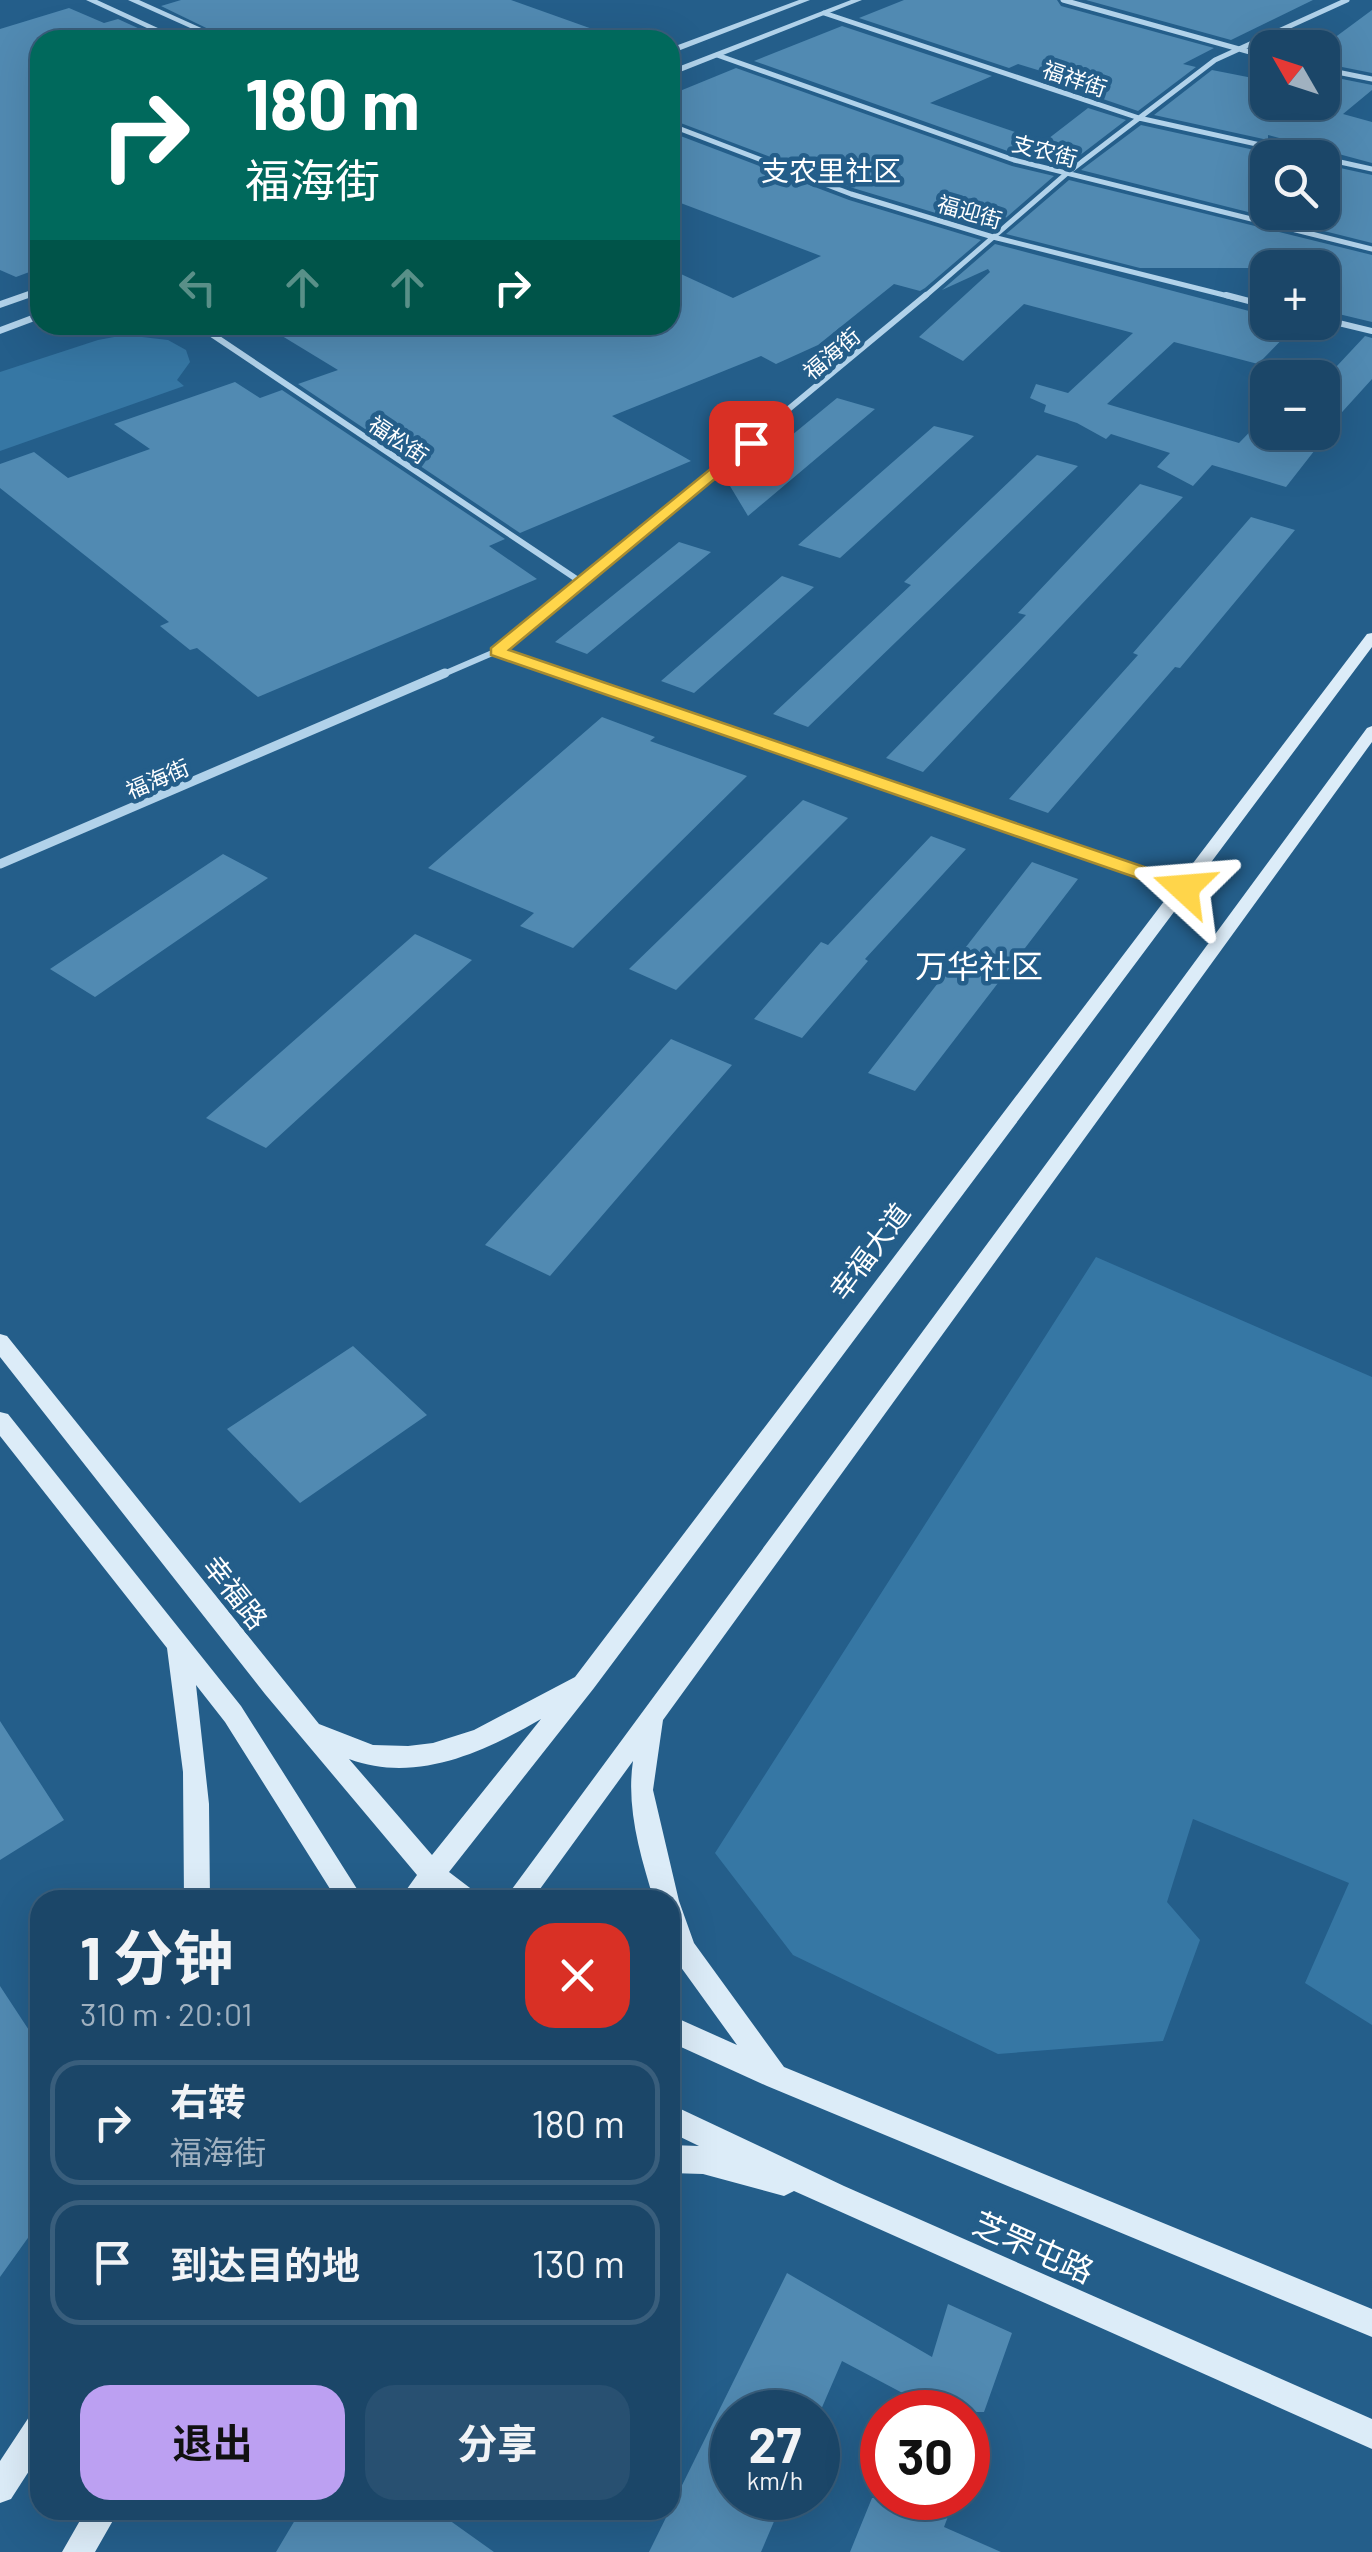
<!DOCTYPE html>
<html lang="zh">
<meta charset="utf-8">
<style>
:root{--surface:#1b4668;--page:#285071;--text:#f1f3f6;--muted:#a0b1c0;--line:#395e7c;--accent:#bca0f2}
body{margin:0;font-family:Barlow,"Noto Sans SC",sans-serif;background:var(--page);color:var(--text);height:100vh;display:flex;flex-direction:column;font-size:38px;white-space:nowrap}
*{box-sizing:border-box;margin:0}
p{font-size:32px;color:var(--muted)}
.icon{flex:none;width:55px;height:55px;fill:none;stroke:currentColor;stroke-width:2;stroke-linecap:round;stroke-linejoin:round}
.map{position:relative;flex:1;overflow:hidden}
.panel{position:absolute;left:30px;top:1890px;width:650px;height:630px;display:flex;flex-direction:column;background:var(--surface);border-radius:30px;box-shadow:0 10px 40px #0002,0 0 0 2px var(--line)}
.panel>*{flex:none}
.hud{position:absolute;left:30px;top:30px;width:650px;height:305px;border-radius:30px;box-shadow:0 10px 40px #0002,0 0 0 2px var(--line);background:#00695c;color:#fff;overflow:hidden}
.needle{width:65px;rotate:309deg}
.tools{position:absolute;left:1250px;top:30px;display:grid;gap:20px}
.tools a{display:grid;place-items:center;width:90px;height:90px;border-radius:20px;background:var(--surface);box-shadow:0 10px 40px #0002,0 0 0 2px var(--line);font-size:50px}
.speed{position:absolute;left:710px;top:2390px;display:flex;gap:20px;font-size:50px;font-weight:700;text-align:center}
.speed>*{display:grid;place-content:center;width:130px;height:130px;border-radius:50%;background:var(--surface);box-shadow:0 10px 40px #0002,0 0 0 2px var(--line);line-height:1}
.speed small{font-size:25px;font-weight:400}
.speed .limit{border:15px solid #d22;background:#fff;color:#111}
.pin{position:absolute;display:grid;place-items:center;width:85px;height:85px;color:#fff;margin:-42px;border-radius:20px;box-shadow:0 5px 15px #0006}
.me{position:absolute;width:110px;margin:-55px;rotate:289deg;stroke-linejoin:round;filter:drop-shadow(0 0 8px #0008)}
.turn{display:flex;align-items:center;gap:35px;height:210px;padding:0 50px;font-size:45px}
.turn .icon{width:130px;height:130px;stroke-width:2.5}
.turn b{display:block;font-size:70px;line-height:85px}
.lanes{display:flex;align-items:center;height:95px;padding:0 50px;background:#0003;justify-content:center;gap:50px;direction:ltr}
.lanes .off{opacity:.35}
.round{display:grid;place-items:center;flex:none;width:105px;height:105px;border-radius:30px;background:var(--page)}
.overview{display:flex;align-items:center;justify-content:space-between;height:170px;padding:0 50px}
h1{font-size:60px;font-weight:700;line-height:75px}
.button{display:flex;gap:20px;margin-top:auto;padding:20px 50px}
.button a{flex:1;height:115px;border-radius:30px;background:var(--accent);color:#111;font-size:40px;font-weight:700;line-height:115px;text-align:center}
.button a+a{background:var(--page);color:var(--text)}
ul{padding:0;list-style:none}
li{display:flex;align-items:center;gap:30px;height:125px;margin:0 20px 15px;padding:0 30px;border:5px solid var(--line);border-radius:30px}
li div{flex:1}
li b{display:block;font-size:38px}
li em{font-style:normal}
.map>svg:first-child{display:block}
</style>
<div class="map">
<svg width="1372" height="2552" viewBox="0 0 1372 2552">
<rect width="100%" height="100%" fill="#245e8a"/>
<path fill="#3677a4" d="M125 335 168 340 186 350 190 362 177 380 184 386 0 451V372L98 340Z
M1096 1257 1372 1377V2025L1305 1983 1349 1883 1193 1819 1167 1902 1200 1940 1163 2041 998 2054 793 1955 715 1853Z"/>
<path fill="#518ab2" d="M181 0H511L612 36 611 40H231L161 6Z
M904 0H1057L1061 6 1214 48 1183 64 1196 67 1138 111 1100 98 1104 96 1093 94 1100 89 1018 64 1009 68 859 18Z
M1086 0H1313L1231 40Z
M69 8 104 23 118 19 164 40H40V268L16 277 0 270V29Z
M1372 10V73L1322 63V47Z
M842 26 992 76 930 103 1044 142 1088 108 1126 120 1066 166 1016 154 754 61Z
M736 68 1012 166 1054 176 992 230 853 188 670 119V95Z
M1212 70 1268 81V102H1322V75L1372 85V90L1343 114 1372 122V163L1268 135V140L1154 115Z
M1141 125 1268 153V212H1322V164L1372 175V243L1081 170Z
M670 132 849 200 981 240 925 288 920 291 894 284 818 345 776 364 761 356 612 416 691 461 520 533 298 384 338 370 264 325H670V269L733 298 821 256 670 199Z
M1069 180 1372 255V322L1322 310V268H1140L1006 234Z
M995 244 1268 316V322H1299L1258 364 1174 342 1107 404 1239 443 1268 413V441L1275 432H1322V382L1365 336 1372 338V379L1324 432H1329L1286 487 1212 465 1193 486 1157 467 1170 453 1111 434 1106 439 1077 423 1044 412 1046 405 1030 398 1036 384 1068 393 1133 333 1024 304 963 361 919 337 990 272 988 269 942 290Z
M235 382 260 398 282 390 505 539 489 546 537 579 258 697 197 648 190 650 160 626 169 622 0 488V464L34 452 68 478 150 449 114 424Z
M837 398 875 409 748 516 730 486Z
M934 426 974 436 840 558 798 545Z
M1037 455 1078 466 808 727 773 714 911 585 904 582Z
M1140 484 1183 497 923 772 886 758 1026 615 1018 613Z
M1251 517 1295 530 1180 668 1175 667 1048 813 1009 799 1138 655 1133 653Z
M679 542 711 552 587 654 555 642Z
M782 576 814 587 694 693 661 681Z
M602 717 655 737 650 741 747 776 573 948 520 926 534 913 428 868Z
M803 800 848 818 676 990 629 969Z
M931 836 966 849 865 959 868 961 802 1038 754 1019 821 942 828 945Z
M223 854 268 878 95 997 50 969Z
M1032 862 1078 879 915 1091 868 1073Z
M415 934 472 960 266 1148 206 1118Z
M671 1039 732 1065 550 1276 485 1245Z
M353 1346 427 1415 300 1503 227 1429Z
M0 1721 64 1820 0 1860Z
M0 1986 40 2047V2221L0 2277Z
M787 2273 932 2357 948 2304 1012 2333 984 2412H906L912 2398 842 2361 820 2412H732V2498H784L761 2552H649Z
M872 2498H955L944 2527 1001 2552H850Z
M301 2510H435L494 2552H276Z"/>
<g fill="none" stroke-linecap="round" stroke-linejoin="round">
<path stroke="#b1d2ea" stroke-width="5" d="M1063 0 1268 57
M824 13 1139 118 1319 158
M717 55 1014 160 1372 249
M1322 69 1372 79
M670 125 851 194 993 237 1236 298
M1322 158 1372 169
M923 298 1066 174 1215 60 1347 0"/>
<path stroke="#b1d2ea" stroke-width="6" d="M1226 295 1268 306
M1322 319 1372 331
M198 325 581 582
M497 651 570 676
M439 676 497 651 926 295"/>
<path stroke="#b1d2ea" stroke-width="9" d="M562 673 1185 887
M0 864 445 673"/>
<path fill="#b1d2ea" fill-rule="evenodd" d="M86 0H97L184 40H173Z
M128 0H139L228 40H217Z
M799 0H810L670 54V48Z
M851 0H862L670 76V70Z
M40 287V294L0 308V301Z
M40 312V319L0 334V327Z"/>
<path fill="#dcecf8" fill-rule="evenodd" d="M1372 633V647L594 1688 449 1872 474 1891 478 1900H445L434 1891 428 1900H399L417 1875 265 1694 0 1357V1334L7 1336 319 1724 373 1745 408 1746 433 1743 474 1730 575 1677 1367 634ZM541 1719 432 1855 349 1759C416 1784 484 1752 541 1719Z
M1372 726V742L663 1720 653 1790 679 1901 694 1943 784 2067 1372 2309V2337L767 2086 670 2042V2015L737 2045 675 1959 670 1947V1900H654C640 1855 626 1807 633 1761L532 1900H504L1367 728Z
M0 1412 8 1414 241 1706 364 1900H337L225 1722 196 1685 209 1804 210 1900H184L183 1772 167 1648 0 1436Z
M670 2104 844 2186 1372 2419V2449L794 2191 784 2196 703 2174 670 2173V2145L699 2146 670 2132Z
M40 2413V2454L11 2499 0 2503V2461L29 2417Z
M86 2510H119L95 2552H62Z"/>
</g>
<path fill="#ffd54a" stroke="#a68a30" stroke-width="2.5" d="M746 440 758 443 509 650 1191 883V892H1178L491 655V648Z"/>
<g text-anchor="middle" dominant-baseline="central" stroke-width="9" stroke-linejoin="round" paint-order="stroke">
<g font-size="22" fill="#fff" stroke="#245e8a">
<text transform="translate(1075 78) rotate(19)">福祥街</text>
<text transform="translate(1045 150) rotate(15)">支农街</text>
<text transform="translate(970 211) rotate(16)">福迎街</text>
<text transform="translate(831 353) rotate(-40)">福海街</text>
<text transform="translate(399 439) rotate(34)">福松街</text>
<text transform="translate(157 778) rotate(-23)">福海街</text>
</g>
<g font-size="28" fill="#fff" stroke="#245e8a">
<text x="831" y="170">支农里社区</text>
</g>
<g font-size="28" fill="#fff" stroke="#245e8a">
<text transform="translate(869 1251) rotate(-53)">幸福大道</text>
<text transform="translate(236 1592) rotate(52)">幸福路</text>
</g>
<g font-size="32" fill="#fff" stroke="#245e8a">
<text x="979" y="965">万华社区</text>
</g>
<g font-size="32" fill="#fff" stroke="#245e8a">
<text transform="translate(1034 2246) rotate(24)">芝罘屯路</text>
</g>
</g>
</svg>
<div class="tools">
<a><svg class="needle" viewBox="-14 -14 28 28"><path d="M0-13l5 13h-10z" fill="#e53935"/><path d="M0 13l5-13h-10z" fill="#a0b1c0"/></svg></a>
<a><svg class="icon" aria-label="search" viewBox="0 0 24 24"><circle cx="10" cy="10" r="6"/><path d="M15 15l6 6"/></svg></a>
<a>+</a>
<a>−</a>
</div>
<div class="speed"><div>27<small>km/h</small></div><div class="limit">30</div></div>
<div class="pin" style="left:751px;top:443px;background:#d93025"><svg class="icon" aria-label="arrive" viewBox="0 0 24 24"><path d="M6 21V4h12l-3 4 3 4H6"/></svg></div>
<svg class="me" style="left:1184px;top:888px" viewBox="-20 -20 40 40"><path d="M0-17L14 15 0 8-14 15z" fill="#ffd54a" stroke="#fff" stroke-width="4"/></svg>
<div class="hud">
<div class="turn"><svg class="icon" aria-label="right" viewBox="0 0 24 24"><path d="M7 20v-9h11M14 6l5 5-5 5"/></svg><div><b>180 m</b>福海街</div></div>
<div class="lanes"><svg class="icon off" aria-label="left" viewBox="0 0 24 24"><path d="M17 20v-9H6M10 6l-5 5 5 5"/></svg><svg class="icon off" aria-label="ahead" viewBox="0 0 24 24"><path d="M12 20V5M6 11l6-6 6 6"/></svg><svg class="icon off" aria-label="ahead" viewBox="0 0 24 24"><path d="M12 20V5M6 11l6-6 6 6"/></svg><svg class="icon" aria-label="right" viewBox="0 0 24 24"><path d="M7 20v-9h11M14 6l5 5-5 5"/></svg></div>
</div>
<section class="panel">
<div class="overview"><div><h1>1 分钟</h1><p>310 m · 20:01</p></div><a class="round" style="background:#d93025;color:#fff"><svg class="icon" aria-label="close" viewBox="0 0 24 24"><path d="M6 6l12 12M18 6L6 18"/></svg></a></div>
<ul>
<li><svg class="icon" aria-label="right" viewBox="0 0 24 24"><path d="M7 20v-9h11M14 6l5 5-5 5"/></svg><div><b>右转</b><p>福海街</p></div><em>180 m</em></li>
<li><svg class="icon" aria-label="arrive" viewBox="0 0 24 24"><path d="M6 21V4h12l-3 4 3 4H6"/></svg><div><b>到达目的地</b></div><em>130 m</em></li>
</ul>
<div class="button"><a>退出</a><a>分享</a></div>
</section>
</div>
